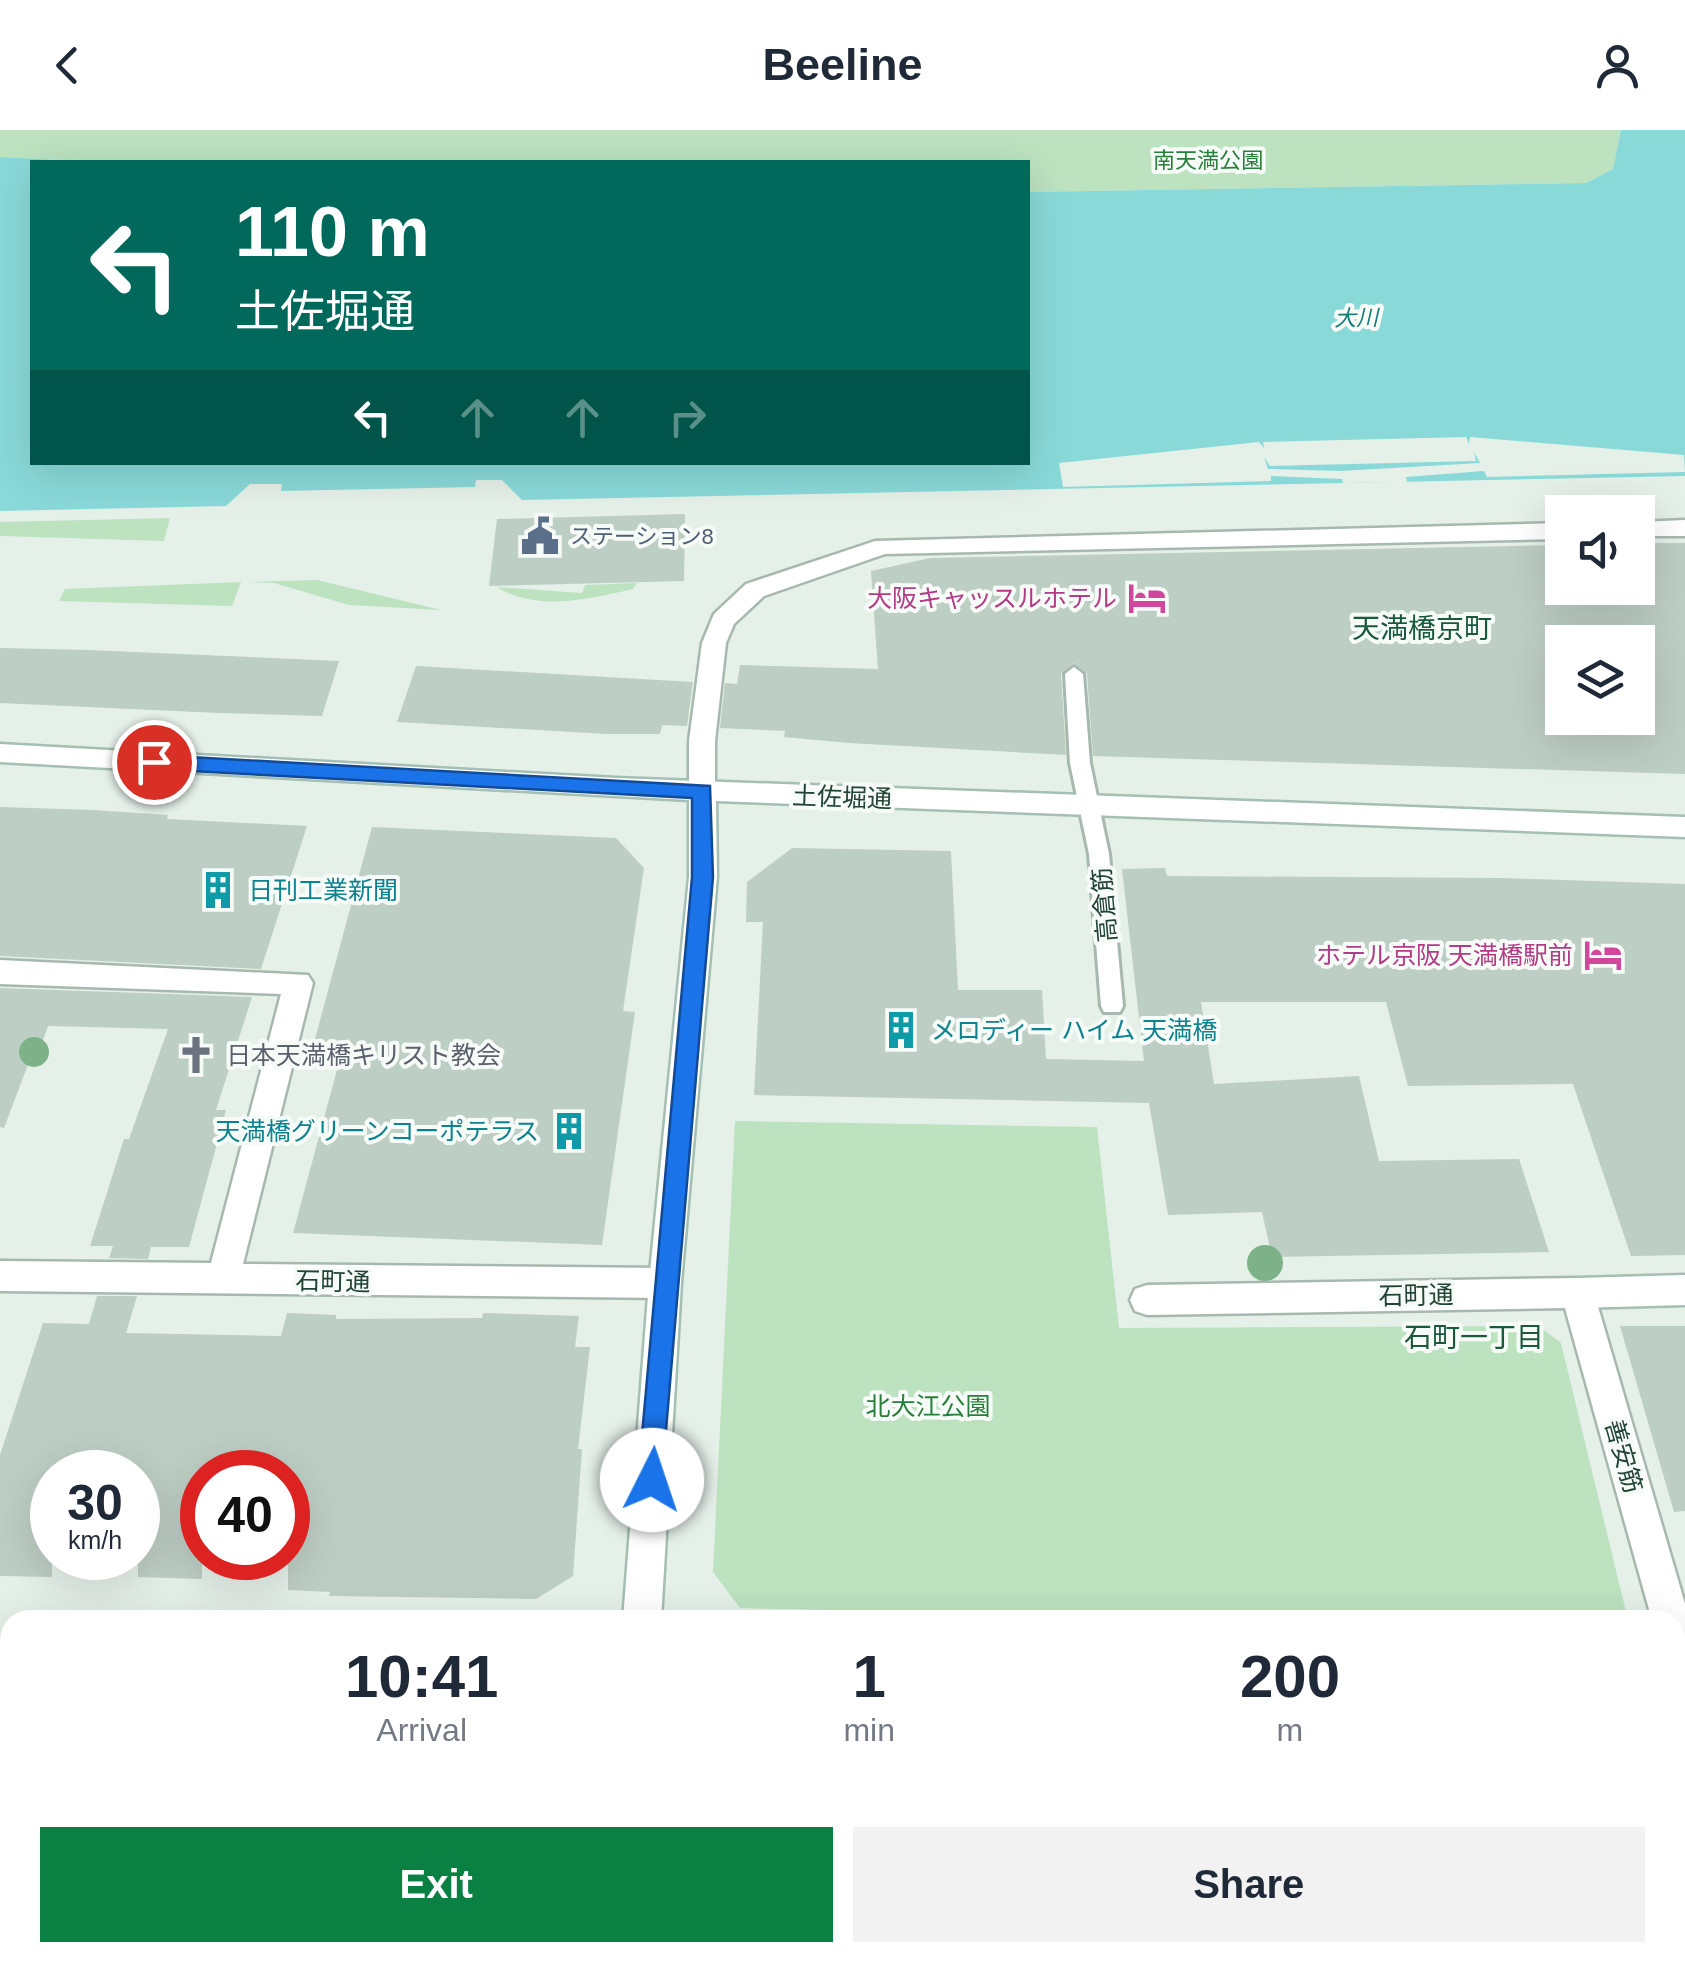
<!DOCTYPE html>
<meta charset="utf-8">
<style>
:root{--surface:#fff;--page:#f2f2f3;--text:#1f2937;--muted:#747a83;--accent:#0b8043}
body{margin:0;font-family:Arial,"Noto Sans JP",sans-serif;background:var(--page);color:var(--text);height:100vh;display:flex;flex-direction:column;font-size:38px;white-space:nowrap}
*{box-sizing:border-box;margin:0}
p{font-size:32px;color:var(--muted)}
.icon{flex:none;width:55px;height:55px;fill:none;stroke:currentColor;stroke-width:2;stroke-linecap:round;stroke-linejoin:round}
.map{position:relative;flex:1;overflow:hidden}
.sheet{position:absolute;left:0px;top:1480px;width:1685px;height:352px;display:flex;flex-direction:column;background:var(--surface);border-radius:30px 30px 0 0;box-shadow:0 10px 40px #0002}
.sheet>*{flex:none}
.hud{position:absolute;left:30px;top:30px;width:1000px;height:305px;border-radius:0px;box-shadow:0 10px 40px #0002;background:#00695c;color:#fff;overflow:hidden}
.tools{position:absolute;left:1545px;top:365px;display:grid;gap:20px}
.tools a{display:grid;place-items:center;width:110px;height:110px;border-radius:0px;background:var(--surface);box-shadow:0 10px 40px #0002;font-size:50px}
.speed{position:absolute;left:30px;top:1320px;display:flex;gap:20px;font-size:50px;font-weight:700;text-align:center}
.speed>*{display:grid;place-content:center;width:130px;height:130px;border-radius:50%;background:var(--surface);box-shadow:0 10px 40px #0002;line-height:1}
.speed small{font-size:25px;font-weight:400}
.speed .limit{border:15px solid #d22;background:#fff;color:#111}
.pin{position:absolute;display:grid;place-items:center;width:85px;height:85px;color:#fff;margin:-42px;border:5px solid #fff;border-radius:50%;box-shadow:0 2px 10px #0007}
.me{position:absolute;width:110px;margin:-55px;rotate:4deg;stroke-linejoin:round;filter:drop-shadow(0 0 8px #0008)}
.turn{display:flex;align-items:center;gap:35px;height:210px;padding:0 40px;font-size:45px}
.turn .icon{width:130px;height:130px;stroke-width:2.5}
.turn b{display:block;font-size:70px;line-height:85px}
.lanes{display:flex;align-items:center;height:95px;padding:0 40px;background:#0003;justify-content:center;gap:50px;direction:ltr}
.lanes .off{opacity:.35}
.eta{display:flex;justify-content:space-evenly;align-items:center;height:170px;text-align:center}
.eta b{font-size:60px;font-weight:700;line-height:70px}
.button{display:flex;gap:20px;margin-top:auto;padding:20px 40px}
.button a{flex:1;height:115px;border-radius:0px;background:var(--accent);color:#fff;font-size:40px;font-weight:700;line-height:115px;text-align:center}
.button a+a{background:var(--page);color:var(--text)}
header{display:flex;justify-content:space-between;align-items:center;height:130px;padding:0 40px;background:var(--surface);font-size:45px;font-weight:700}
.map>svg:first-child{display:block}
</style>
<header><svg class="icon" aria-label="back" viewBox="0 0 24 24"><path d="M15 5l-7 7 7 7"/></svg>Beeline<svg class="icon" aria-label="person" viewBox="0 0 24 24"><circle cx="12" cy="8" r="4"/><path d="M4 21q1-7 8-7t8 7"/></svg></header>
<div class="map">
<svg width="1685" height="1832" viewBox="0 0 1685 1832">
<rect width="100%" height="100%" fill="#e5f0e9"/>
<path fill="#bce2c0" d="M0 0H1621L1613 39 1586 53 1028 62V32H99L0 27Z
M170 388 164 411 0 406V392Z
M317 450 441 480 349 475 274 453 247 452Z
M241 452 232 476 59 471 65 459Z
M637 453 633 459C590 469 537 482 497 457L582 463 585 455Z
M735 991 1097 997 1119 1198 1539 1196 1561 1213 1628 1490H1286L740 1478 713 1442Z"/>
<path fill="#89d9d8" d="M1621 0H1685V346L522 370 502 350H476L475 357 281 361 282 354H250L226 376 0 381V27L99 32H32V332H1028V62L1586 53 1613 39Z"/>
<path fill="#e5f0e9" fill-rule="evenodd" d="M1466 307 1469 314 1470 307 1684 325 1685 342 1487 347 1484 341 1406 347 1407 352 1343 353 1342 349 1271 346V351L1063 357 1059 333 1259 312 1264 318 1263 312ZM1474 322 1480 333 1340 341 1268 339 1264 327 1270 336 1476 331Z"/>
<path fill="#bdcec4" fill-rule="evenodd" d="M685 384 684 451 489 456 497 389Z
M1638 413H1685V644L1093 626 1087 544 1074 533 1061 544 1066 625 849 613 784 607 785 601 720 598 725 553 737 554 740 535 878 539 871 441 930 428 1562 415V458H1638ZM1562 512H1638V588H1562Z
M0 518 88 520 339 531 322 586 219 583 0 573Z
M416 536 693 552 687 596 662 595 660 604H607L397 592Z
M0 677 93 680 168 685 167 689 307 696 261 839 0 826Z
M372 697 616 708 644 738 623 881 635 882 602 1115 293 1103 341 925 311 924Z
M792 718 951 721 958 860H1042L1046 929 1144 931 1122 739 1165 738 1167 746 1500 748 1685 754V1125L1631 1126 1573 954 1408 956 1386 872H1201L1214 954 1359 946 1379 1031 1519 1029 1549 1122 1272 1127 1262 1082 1168 1085 1149 973 754 965 763 792H746L747 752Z
M0 858 252 867 216 980H226L189 1117H151L148 1129 109 1128 113 1116H90L124 1009H129L168 899 48 896 41 916H35L4 998 0 997Z
M97 1166H137L126 1203 281 1206 287 1183 336 1185V1189L482 1188 483 1183 579 1186 575 1217H590L578 1319H582L573 1446 536 1469 329 1466 330 1462 288 1460V1342H202V1449L138 1447V1342H52V1447L0 1446V1325L43 1193 89 1194Z
M1620 1196H1685V1381L1674 1382Z"/>
<g fill="none" stroke-linecap="round" stroke-linejoin="round">
<g stroke="#a7b9af" stroke-width="6">
<path id="lane" d="M1074 537 1083 544 1090 633 1109 724 1123 876 1120 882H1104L1101 876 1089 724 1070 633 1065 544Z"/>
</g>
<g stroke="#a7b9af" stroke-width="5">
<path id="street" d="M1685 390V406H1638V392Z
M1562 393V409L885 424 764 466 734 494 726 513 715 611V661L702 671 689 661V611L702 513 714 484 746 454 875 411Z
M0 830 308 845 313 853 243 1134 665 1138 677 1142 681 1153 677 1164 665 1168 0 1161V1131L211 1133 281 864 0 854Z
M1577 1148 1589 1152 1594 1163 1685 1474V1559L1675 1555V1490H1652L1565 1178 1147 1185 1135 1181 1130 1170 1135 1159 1147 1155Z
M1192 1822H1234L1235 1832H1193Z"/>
</g>
<g stroke="#a5bfb2" stroke-width="5">
<path id="secondary" d="M0 614 616 648 1685 687V707L716 671 717 747 681 1153 661 1490H623L649 1153 689 747V670L0 632Z
M1685 1145V1175L1577 1178 1565 1174 1560 1163 1565 1152 1577 1148Z
M0 1510H10V1548H0Z
M1675 1555H1685V1593H1675Z
M593 1822H635L634 1832H592Z"/>
</g>
<use href="#lane" fill="#fff" fill-rule="evenodd"/>
<use href="#street" fill="#fff" fill-rule="evenodd"/>
<use href="#secondary" fill="#fff" fill-rule="evenodd"/>
</g>
<g fill="#7db289">
<circle cx="34" cy="922" r="15"/>
<circle cx="1265" cy="1133" r="18"/>
</g>
<path fill="#1a73e8" stroke="#114b97" stroke-width="2.5" d="M154 625 710 656 713 747 661 1359 652 1363 642 1359 638 1350 692 747V668L154 639 144 632Z"/>
<defs>
<g id="civic-bare" transform="scale(3)"><path d="M-.6-6.5H3V-4.5H.6V-3L4-1V1h2V6H-6V1h2V-1L-.6-3ZM-1.2 2.5V6h2.4V2.5Z" fill="#5c6f8a" stroke="#f7fbf8" stroke-width="2.5" paint-order="stroke"/></g>
<g id="hotel-bare" transform="scale(3)"><path d="M-6-4.5h1.5V1H6V5H4.5V3h-9V5H-6ZM-4 0a1.8 1.8 0 1 1 3.6 0ZM.5 0V-2.5h3Q6-2.5 6 0Z" fill="#d1479c" stroke="#f7fbf8" stroke-width="2.5" paint-order="stroke"/></g>
<g id="building-bare" transform="scale(3)"><path d="M-4-6H4V6H1V3H-1V6H-4ZM-2.5-4.3h1.7v1.8h-1.7ZM.8-4.3h1.7v1.8H.8ZM-2.5-1h1.7V.8h-1.7ZM.8-1h1.7V.8H.8Z" fill="#0f9aa8" stroke="#f7fbf8" stroke-width="2.5" paint-order="stroke"/></g>
<g id="church-bare" transform="scale(3)"><path d="M-1.2-6h2.4v3.5h3.3v2.4h-3.3V6h-2.4V-.1h-3.3v-2.4h3.3Z" fill="#6b7280" stroke="#f7fbf8" stroke-width="2.5" paint-order="stroke"/></g>
</defs>
<g fill-rule="evenodd">
<use href="#civic-bare" x="540" y="406"/>
<use href="#hotel-bare" x="1147" y="468"/>
<use href="#building-bare" x="218" y="760"/>
<use href="#hotel-bare" x="1603" y="825"/>
<use href="#building-bare" x="901" y="900"/>
<use href="#church-bare" x="196" y="925"/>
<use href="#building-bare" x="569" y="1001"/>
</g>
<g text-anchor="middle" dominant-baseline="central" stroke-width="8" stroke-linejoin="round" paint-order="stroke">
<g font-size="22" fill="#287f3b" stroke="#f7fbf8">
<text x="1208" y="30">南天満公園</text>
</g>
<g font-size="22" font-style="italic" fill="#157b7b" stroke="#f7fbf8">
<text transform="translate(1356 188) rotate(-1)">大川</text>
</g>
<g font-size="22" fill="#4e5e75" stroke="#f7fbf8" text-anchor="start">
<text x="570" y="406">ステーション8</text>
</g>
<g font-size="25" fill="#b23c85" stroke="#f7fbf8" text-anchor="end">
<text x="1117" y="468">大阪キャッスルホテル</text>
<text x="1573" y="825">ホテル京阪 天満橋駅前</text>
</g>
<g font-size="25" fill="#224435" stroke="#f7fbf8">
<text transform="translate(842 667) rotate(2)">土佐堀通</text>
<text transform="translate(1104 775) rotate(-95)">高倉筋</text>
<text transform="translate(333 1151) rotate(1)">石町通</text>
<text transform="translate(1416 1165) rotate(-1)">石町通</text>
<text transform="translate(1624 1326) rotate(74)">善安筋</text>
</g>
<g font-size="25" fill="#0d838f" stroke="#f7fbf8" text-anchor="start">
<text x="248" y="760">日刊工業新聞</text>
<text x="931" y="900">メロディー ハイム 天満橋</text>
<text x="539" y="1001" text-anchor="end">天満橋グリーンコーポテラス</text>
</g>
<g font-size="25" fill="#5b616d" stroke="#f7fbf8" text-anchor="start">
<text x="226" y="925">日本天満橋キリスト教会</text>
</g>
<g font-size="25" fill="#287f3b" stroke="#f7fbf8">
<text x="928" y="1276">北大江公園</text>
</g>
<g font-size="28" fill="#1b593f" stroke="#f7fbf8">
<text x="1422" y="498">天満橋京町</text>
<text x="1474" y="1207">石町一丁目</text>
</g>
</g>
</svg>
<div class="tools">
<a><svg class="icon" aria-label="sound" viewBox="0 0 24 24"><path d="M4 9h4l5-4v14l-5-4H4zM17 9q2 3 0 6"/></svg></a>
<a><svg class="icon" aria-label="layers" viewBox="0 0 24 24"><path d="M12 4l9 5-9 5-9-5zM3 14l9 5 9-5"/></svg></a>
</div>
<div class="speed"><div>30<small>km/h</small></div><div class="limit">40</div></div>
<div class="pin" style="left:154px;top:632px;background:#d93025"><svg class="icon" aria-label="arrive" viewBox="0 0 24 24"><path d="M6 21V4h12l-3 4 3 4H6"/></svg></div>
<svg class="me" style="left:652px;top:1350px" viewBox="-20 -20 40 40"><circle r="19" fill="#fff"/><path d="M0-13L10 11 0 6-10 11z" fill="#1a73e8"/></svg>
<div class="hud">
<div class="turn"><svg class="icon" aria-label="left" viewBox="0 0 24 24"><path d="M17 20v-9H6M10 6l-5 5 5 5"/></svg><div><b>110 m</b>土佐堀通</div></div>
<div class="lanes"><svg class="icon" aria-label="left" viewBox="0 0 24 24"><path d="M17 20v-9H6M10 6l-5 5 5 5"/></svg><svg class="icon off" aria-label="ahead" viewBox="0 0 24 24"><path d="M12 20V5M6 11l6-6 6 6"/></svg><svg class="icon off" aria-label="ahead" viewBox="0 0 24 24"><path d="M12 20V5M6 11l6-6 6 6"/></svg><svg class="icon off" aria-label="right" viewBox="0 0 24 24"><path d="M7 20v-9h11M14 6l5 5-5 5"/></svg></div>
</div>
<section class="sheet">
<div class="eta">
<div><b>10:41</b><p>Arrival</p></div>
<div><b>1</b><p>min</p></div>
<div><b>200</b><p>m</p></div>
</div>
<div class="button"><a>Exit</a><a>Share</a></div>
</section>
</div>
